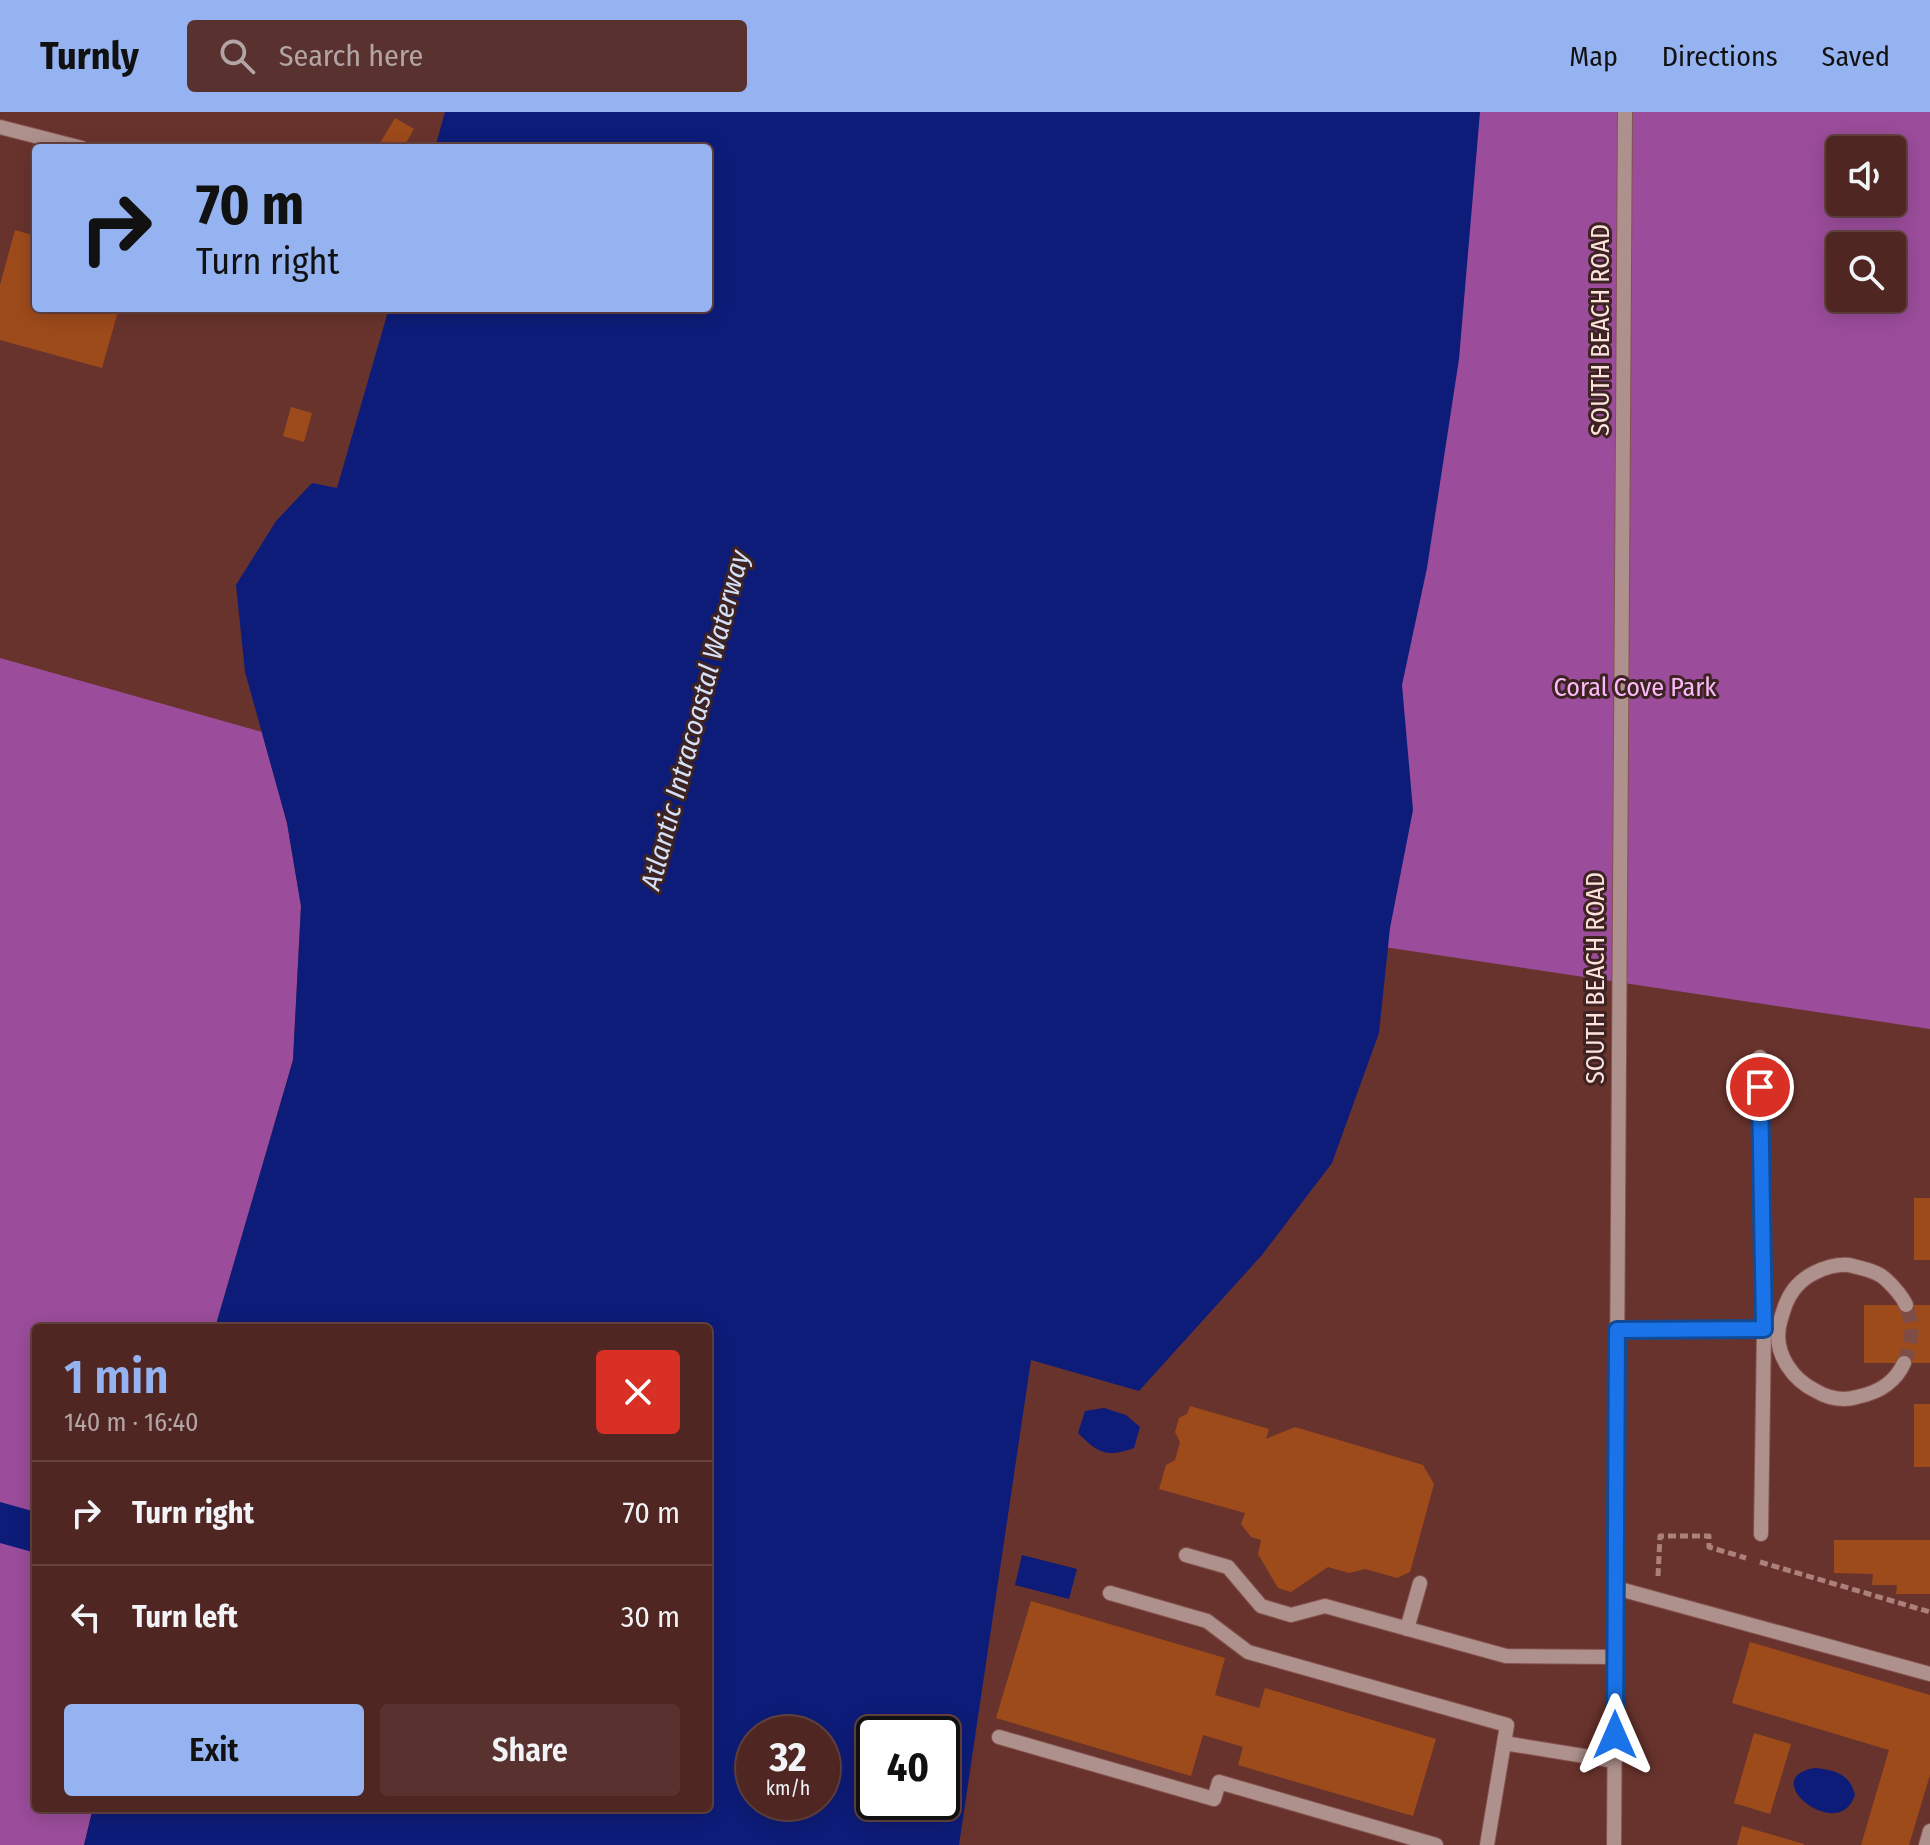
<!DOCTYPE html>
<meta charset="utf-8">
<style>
:root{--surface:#4f2622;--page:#59322f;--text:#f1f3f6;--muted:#b3a5a5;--line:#664340;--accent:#95b2f1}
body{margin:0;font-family:"Fira Sans Condensed",sans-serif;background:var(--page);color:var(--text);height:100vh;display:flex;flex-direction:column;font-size:30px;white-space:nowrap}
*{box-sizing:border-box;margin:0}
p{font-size:26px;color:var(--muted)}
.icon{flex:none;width:44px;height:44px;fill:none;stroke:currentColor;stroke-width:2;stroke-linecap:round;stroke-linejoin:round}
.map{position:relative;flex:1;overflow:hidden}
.sheet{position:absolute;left:32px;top:1212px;width:680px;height:488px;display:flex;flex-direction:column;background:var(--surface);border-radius:8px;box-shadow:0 4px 20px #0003,0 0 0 2px var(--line)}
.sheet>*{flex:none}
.guide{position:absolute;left:32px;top:32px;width:680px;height:168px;border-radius:8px;box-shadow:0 4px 20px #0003,0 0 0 2px var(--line);background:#95b2f1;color:#111;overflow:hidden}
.tools{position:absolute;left:1826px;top:24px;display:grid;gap:16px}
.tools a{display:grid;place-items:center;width:80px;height:80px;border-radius:8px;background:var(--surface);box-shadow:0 4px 20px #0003,0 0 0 2px var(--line);font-size:40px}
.speed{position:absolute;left:736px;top:1604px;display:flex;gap:16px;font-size:40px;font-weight:700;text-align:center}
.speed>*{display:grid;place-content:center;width:104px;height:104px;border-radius:50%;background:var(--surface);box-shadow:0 4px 20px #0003,0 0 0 2px var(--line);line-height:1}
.speed small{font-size:20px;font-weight:400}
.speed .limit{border:4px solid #111;border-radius:12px;background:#fff;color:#111}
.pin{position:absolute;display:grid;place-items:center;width:68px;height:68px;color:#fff;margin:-34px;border:4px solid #fff;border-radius:50%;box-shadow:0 2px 8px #0007}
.me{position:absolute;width:88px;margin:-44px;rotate:0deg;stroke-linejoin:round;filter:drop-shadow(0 0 6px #0008)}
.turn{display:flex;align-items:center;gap:28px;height:168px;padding:0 32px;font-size:36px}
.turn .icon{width:104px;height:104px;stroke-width:2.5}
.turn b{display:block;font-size:56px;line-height:68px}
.round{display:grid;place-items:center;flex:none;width:84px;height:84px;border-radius:8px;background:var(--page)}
.head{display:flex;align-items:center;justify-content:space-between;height:136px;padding:0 32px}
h1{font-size:48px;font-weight:600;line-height:60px;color:var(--accent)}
.button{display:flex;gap:16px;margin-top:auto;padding:16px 32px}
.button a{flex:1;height:92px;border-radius:8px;background:var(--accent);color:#111;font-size:32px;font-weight:600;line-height:92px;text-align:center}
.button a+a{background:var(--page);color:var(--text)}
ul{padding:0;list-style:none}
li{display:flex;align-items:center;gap:24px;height:104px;padding:0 32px;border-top:2px solid var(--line)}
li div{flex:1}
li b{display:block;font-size:30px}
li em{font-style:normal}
header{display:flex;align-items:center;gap:48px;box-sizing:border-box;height:112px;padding:0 40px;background:var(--accent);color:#111}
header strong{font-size:38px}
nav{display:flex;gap:44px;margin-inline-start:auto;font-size:28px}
.search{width:560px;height:72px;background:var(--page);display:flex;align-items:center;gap:20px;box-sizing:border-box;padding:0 28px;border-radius:8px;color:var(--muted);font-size:30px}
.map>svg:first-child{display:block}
</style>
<header>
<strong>Turnly</strong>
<div class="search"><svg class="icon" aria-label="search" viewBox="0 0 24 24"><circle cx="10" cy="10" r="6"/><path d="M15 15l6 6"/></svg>Search here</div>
<nav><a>Map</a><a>Directions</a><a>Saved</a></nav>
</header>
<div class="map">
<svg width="1930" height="1733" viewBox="0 0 1930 1733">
<rect width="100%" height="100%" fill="#69332d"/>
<path fill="#9b4d9b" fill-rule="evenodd" d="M1349 0H1930V917L1337 828ZM1840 38H1892V90H1840ZM1840 134H1892V186H1840Z
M0 546 262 620 287 711 301 794 293 948 215 1216H36V1696H93L84 1733H0Z"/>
<path fill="#0d1c79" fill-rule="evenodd" d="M445 0H1480L1459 247 1427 456 1402 573 1413 698 1390 816 1379 921 1332 1051 1262 1143 1139 1279 1031 1248 959 1733H84L93 1696H708V1216H215L293 948 301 794 287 711 245 560 236 473 276 409 312 371 337 376 389 196H708V36H435ZM754 1622H822V1690H754ZM874 1622H942V1690H874Z
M1104 1296 1126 1303 1140 1315 1134 1336C1106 1346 1098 1341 1078 1321L1085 1299Z
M0 1390 36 1400V1441L0 1431Z
M1022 1443 1077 1457 1069 1487 1015 1473Z
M1815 1656C1835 1658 1850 1662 1855 1683 1839 1733 1755 1665 1815 1656Z"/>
<path fill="#9e4b1b" d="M395 6 414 17 403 36H377Z
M15 118 36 124V196H119L102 256 0 228V173Z
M291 295 312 301 304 330 283 324Z
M1914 1086H1930V1148H1914Z
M1864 1193H1930V1251H1864Z
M1914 1292H1930V1355H1914Z
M1190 1294 1269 1317 1266 1327 1295 1315 1423 1353 1434 1372 1410 1460 1397 1466 1365 1457 1349 1461 1328 1455 1291 1480 1278 1476 1258 1442 1261 1428 1251 1425 1241 1412 1245 1401 1159 1377 1166 1353 1175 1348 1180 1330 1175 1320 1179 1306 1187 1302Z
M1834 1428H1930V1482H1896L1897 1473H1872L1873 1462 1834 1461Z
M1031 1489 1225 1546 1215 1583 1259 1596 1265 1576 1436 1627 1413 1704 1238 1653 1243 1635 1203 1623 1191 1664 996 1606Z
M1750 1530 1930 1583V1663L1909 1733H1861L1889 1638 1732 1591Z
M1754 1621 1791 1632 1770 1702 1734 1691Z
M1742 1714 1804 1732V1733H1737Z"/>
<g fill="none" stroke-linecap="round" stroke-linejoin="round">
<path stroke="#7f4d48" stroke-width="14" stroke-dasharray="14 7" stroke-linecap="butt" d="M1904 1251C1913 1229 1914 1216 1906 1193"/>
<g stroke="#84524d" stroke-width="16">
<path id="minor" d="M0 15 82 36
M1760 945 1764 1217 1761 1422
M1617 1218 1773 1217
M1904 1251C1895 1271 1877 1281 1857 1285 1843 1289 1828 1286 1816 1279 1793 1268 1774 1242 1779 1215 1780 1209 1782 1203 1784 1197 1789 1181 1798 1169 1814 1161 1824 1156 1837 1152 1849 1153 1857 1155 1871 1158 1878 1162 1887 1166 1903 1185 1906 1193
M1186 1443 1228 1455 1261 1494 1291 1503 1325 1494 1506 1544 1615 1545
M1616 1476 1930 1562
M1110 1481 1207 1509 1248 1540 1507 1613 1504 1631
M1407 1517 1420 1471
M999 1625 1214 1687 1219 1670 1436 1733
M1487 1733 1504 1631 1615 1649
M1614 1733 1625 0
M1926 1733 1930 1719"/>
</g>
<path stroke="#ac817c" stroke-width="5" stroke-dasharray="8 4" stroke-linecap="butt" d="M1760 1450 1930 1500
M1658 1464 1660 1424H1709V1435L1746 1446"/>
<use href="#minor" stroke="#ae918d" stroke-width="14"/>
</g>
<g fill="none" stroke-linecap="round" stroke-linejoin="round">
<g stroke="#114b97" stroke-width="20">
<path id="route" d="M1615 1623 1617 1218 1764 1217 1760 975"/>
</g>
<use href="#route" stroke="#1a73e8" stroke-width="14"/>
</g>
<g text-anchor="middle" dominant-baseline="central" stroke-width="6" stroke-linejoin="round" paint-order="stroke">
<g font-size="26" fill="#fee2de" stroke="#3d2321">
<text transform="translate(1600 218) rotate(-90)">SOUTH BEACH ROAD</text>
<text transform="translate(1595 866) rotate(-90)">SOUTH BEACH ROAD</text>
</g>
<g font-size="26" fill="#fbbafa" stroke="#3d2321">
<text x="1635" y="575">Coral Cove Park</text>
</g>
<g font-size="28" font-style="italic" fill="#d5e0f9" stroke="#3d2321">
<text transform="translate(695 608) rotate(-75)">Atlantic Intracoastal Waterway</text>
</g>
</g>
</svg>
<div class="tools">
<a><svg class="icon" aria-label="sound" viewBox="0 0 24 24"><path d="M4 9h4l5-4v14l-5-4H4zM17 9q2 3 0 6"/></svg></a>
<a><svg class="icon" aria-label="search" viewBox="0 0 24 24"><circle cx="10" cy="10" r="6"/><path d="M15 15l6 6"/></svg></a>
</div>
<div class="speed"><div>32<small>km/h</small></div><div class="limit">40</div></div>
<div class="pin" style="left:1760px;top:975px;background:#d93025"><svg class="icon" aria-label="arrive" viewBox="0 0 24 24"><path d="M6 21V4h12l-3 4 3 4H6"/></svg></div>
<svg class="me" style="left:1615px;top:1623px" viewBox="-20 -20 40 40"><path d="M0-17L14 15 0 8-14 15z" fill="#1a73e8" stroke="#fff" stroke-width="4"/></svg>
<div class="guide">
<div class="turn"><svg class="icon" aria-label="right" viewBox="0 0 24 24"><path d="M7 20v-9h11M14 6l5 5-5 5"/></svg><div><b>70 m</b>Turn right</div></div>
</div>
<section class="sheet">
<div class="head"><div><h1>1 min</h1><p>140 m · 16:40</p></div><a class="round" style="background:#d93025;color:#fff"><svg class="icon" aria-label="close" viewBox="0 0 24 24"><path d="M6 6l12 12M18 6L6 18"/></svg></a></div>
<ul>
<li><svg class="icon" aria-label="right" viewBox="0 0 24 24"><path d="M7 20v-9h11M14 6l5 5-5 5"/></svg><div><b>Turn right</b></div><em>70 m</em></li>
<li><svg class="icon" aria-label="left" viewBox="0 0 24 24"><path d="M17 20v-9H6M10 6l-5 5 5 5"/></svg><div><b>Turn left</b></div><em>30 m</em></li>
</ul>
<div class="button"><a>Exit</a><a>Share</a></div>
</section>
</div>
